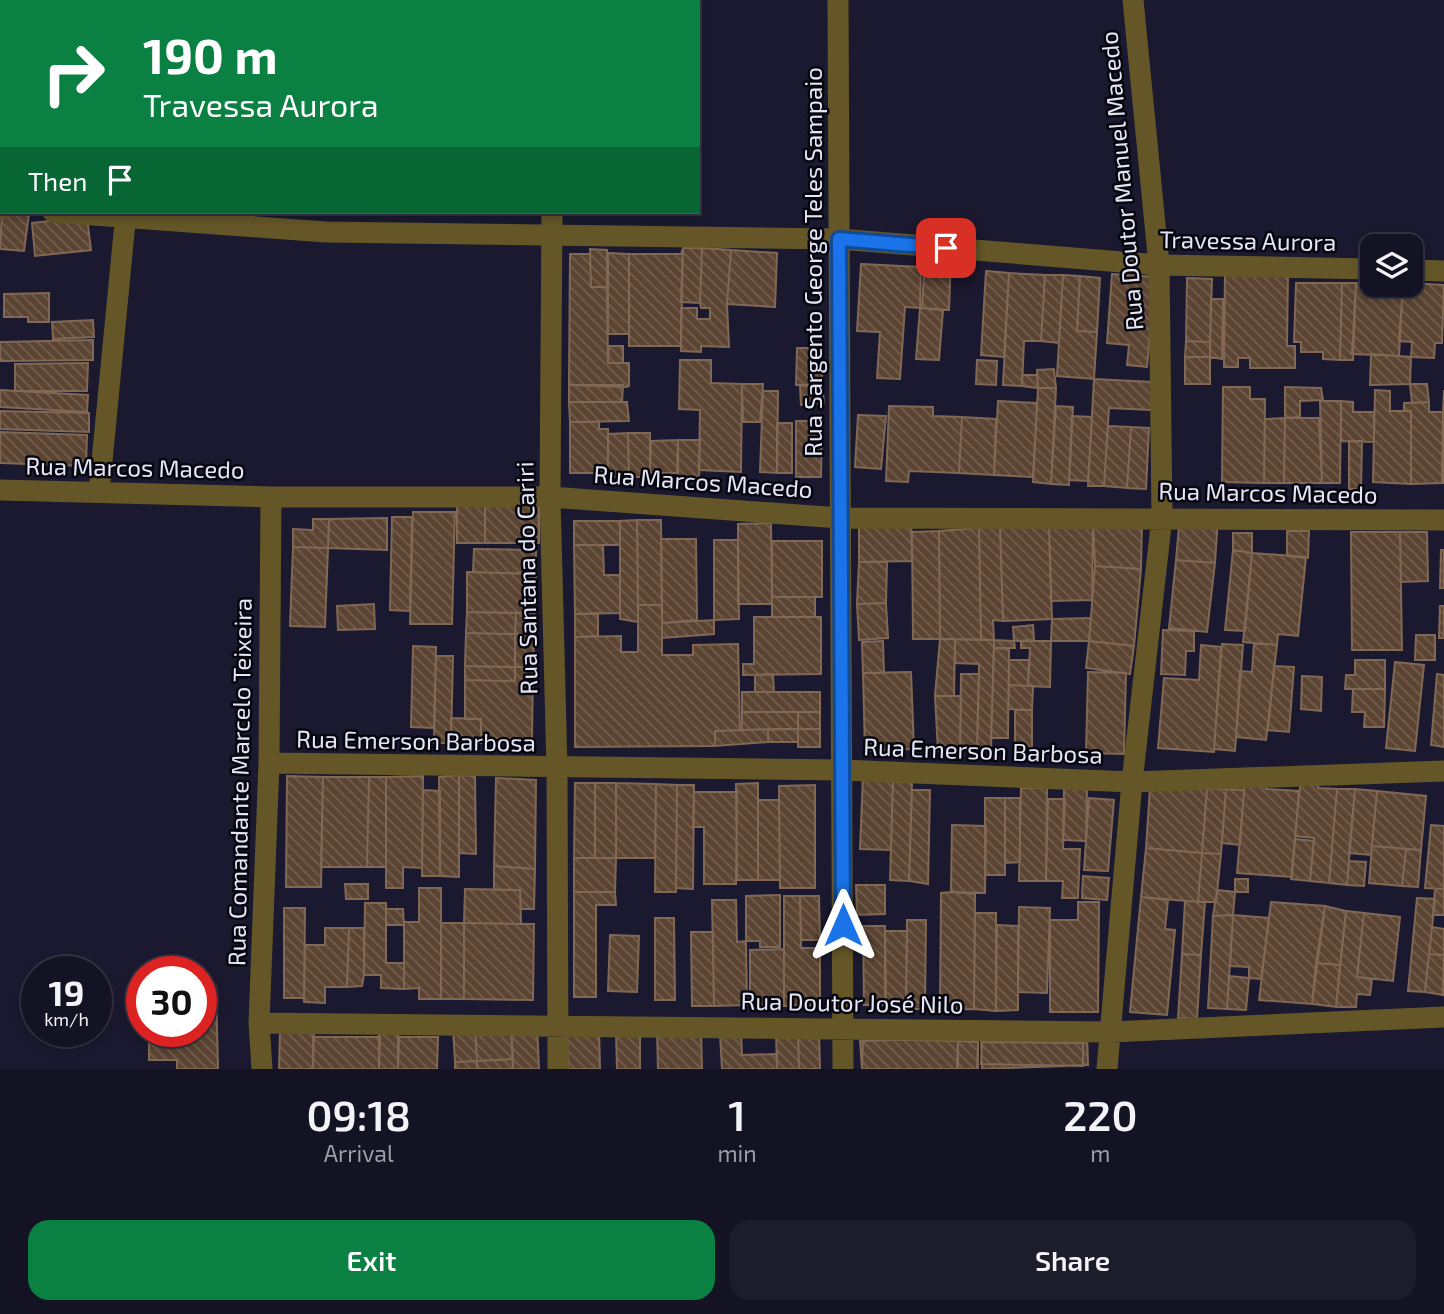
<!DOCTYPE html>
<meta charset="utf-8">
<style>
:root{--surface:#141323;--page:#1d1c2b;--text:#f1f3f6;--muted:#9d9ea6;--line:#333241;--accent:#0b8043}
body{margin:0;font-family:"Exo 2",sans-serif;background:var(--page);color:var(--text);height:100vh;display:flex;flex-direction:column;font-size:26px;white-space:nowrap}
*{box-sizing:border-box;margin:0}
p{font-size:23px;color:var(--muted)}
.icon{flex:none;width:38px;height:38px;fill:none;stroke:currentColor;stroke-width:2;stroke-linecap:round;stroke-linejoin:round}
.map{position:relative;height:1069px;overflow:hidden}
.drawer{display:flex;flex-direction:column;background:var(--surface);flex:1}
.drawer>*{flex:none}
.guide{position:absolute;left:0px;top:0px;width:700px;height:214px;box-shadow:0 4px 10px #0003,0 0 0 2px var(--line);background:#0b8043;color:#fff;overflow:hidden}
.controls{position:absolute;left:1360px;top:234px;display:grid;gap:14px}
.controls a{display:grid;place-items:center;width:63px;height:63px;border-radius:14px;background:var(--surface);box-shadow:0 4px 10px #0003,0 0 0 2px var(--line);font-size:35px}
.speed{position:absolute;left:21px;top:956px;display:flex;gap:14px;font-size:35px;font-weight:700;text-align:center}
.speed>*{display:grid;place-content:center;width:91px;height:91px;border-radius:50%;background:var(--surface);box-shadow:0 4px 10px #0003,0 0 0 2px var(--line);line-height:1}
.speed small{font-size:18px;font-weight:400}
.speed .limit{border:10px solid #d22;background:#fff;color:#111}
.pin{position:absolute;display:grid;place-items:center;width:60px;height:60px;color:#fff;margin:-30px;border-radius:14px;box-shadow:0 4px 10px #0006}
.me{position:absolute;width:77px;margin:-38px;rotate:0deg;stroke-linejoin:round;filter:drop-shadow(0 0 5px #0008)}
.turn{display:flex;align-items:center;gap:24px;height:147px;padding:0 28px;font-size:32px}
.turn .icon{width:91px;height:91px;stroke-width:2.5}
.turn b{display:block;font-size:49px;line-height:60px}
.then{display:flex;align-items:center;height:66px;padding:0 28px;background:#0003;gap:14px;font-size:26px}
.eta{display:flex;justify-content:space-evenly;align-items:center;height:119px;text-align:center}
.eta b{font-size:42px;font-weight:600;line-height:49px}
.primary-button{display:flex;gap:14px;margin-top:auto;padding:14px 28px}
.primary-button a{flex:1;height:80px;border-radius:21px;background:var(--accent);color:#fff;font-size:28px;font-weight:600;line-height:80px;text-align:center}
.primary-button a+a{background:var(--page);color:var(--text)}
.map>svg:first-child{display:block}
</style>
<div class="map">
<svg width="1444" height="1069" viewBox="0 0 1444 1069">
<defs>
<pattern id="building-back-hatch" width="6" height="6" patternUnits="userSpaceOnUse" patternTransform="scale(1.75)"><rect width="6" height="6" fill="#5b4432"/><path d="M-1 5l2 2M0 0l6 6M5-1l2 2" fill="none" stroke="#725f50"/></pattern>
</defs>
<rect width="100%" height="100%" fill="#1a192f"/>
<path fill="url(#building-back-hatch)" stroke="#816855" stroke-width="2" d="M41 0H103L41 2Z
M0 31H2V84H0Z
M0 105H2V194H0Z
M2 212 29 214 24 251 0 249Z
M87 217 91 250 35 256 32 223Z
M683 248 681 346H629V254H681Z
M683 248H702L700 303 681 302Z
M702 248 731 250 727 304 729 347 701 346V352L681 351V308H697V319H710V308H701L700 303Z
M590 249 607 250V287H591Z
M731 250 777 253 775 307 727 304Z
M608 253 629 254V334H608Z
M570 254H590L591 287H607L608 363H629V386L626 387 569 385Z
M925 257 951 258 949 310 922 308Z
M861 264 921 267 920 308 905 307 900 379 877 378 880 332 857 331Z
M986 271 1009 273 1004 357 981 355Z
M1225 271H1288L1287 346H1295V368H1250V358H1238V367H1224Z
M1009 273 1045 275 1041 341H1024L1022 386 1003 385Z
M1112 274 1155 277 1147 367 1127 365 1129 345 1107 343Z
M1045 275H1063L1059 343 1041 341Z
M1063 275 1080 276 1077 331 1097 332 1094 379 1057 376Z
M1080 276 1100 278 1097 332 1077 331Z
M1187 278 1212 279 1210 342 1186 341Z
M1296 283H1342L1340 360 1323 359V352H1301V342H1294Z
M1342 283H1356L1353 360H1340Z
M1356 283 1403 285 1399 356 1352 354Z
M1410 283 1444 285 1442 343H1435L1434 358 1411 357 1412 342 1399 341 1403 285Z
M49 293V322H28V317H4V294Z
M1211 299H1223L1222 359 1210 357Z
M920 308 943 310 939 360 916 359Z
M93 320 94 337 53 339 52 322Z
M93 340V360L0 361V342Z
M1186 341 1210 342V357H1185Z
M609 346H623V363H608Z
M797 348H822V384L796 385Z
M1371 354 1411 357 1410 384 1370 385Z
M1185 357H1210V384H1185Z
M680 360H711V383L742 384 741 472 699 470 700 410 679 409Z
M977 360 997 361 996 385 976 384Z
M88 363 87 391H15V364Z
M1054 369 1056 388H1038L1037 370Z
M1022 375H1037L1038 388 1022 386Z
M1094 379 1152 382 1151 410 1109 408 1104 486H1088Z
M742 384H763L760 422H743Z
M822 384 824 403 801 405 800 386Z
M1410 384H1427L1429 402 1412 403Z
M569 385H623L622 402H569Z
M1223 387H1250V399H1265L1264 483 1222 482Z
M1285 387 1321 388 1323 400 1300 401V417L1285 418Z
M1038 388H1056L1051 484 1033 482Z
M0 390 88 395 87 412 0 407Z
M1375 390 1390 391V411H1411V484L1373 482Z
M1444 390V483H1442L1443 412Z
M763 391H778L777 473 760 472Z
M998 401 1037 403 1033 477 994 475Z
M1320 401H1341L1340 483H1322Z
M1341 401 1353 402V412H1374V442L1341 441Z
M569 402H627L629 421 570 422Z
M1429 402V412H1443L1442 483 1411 484V411H1404V403Z
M889 406 933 407V416L962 417 959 473 909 471 908 482 886 481Z
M1056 406 1073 407 1069 485 1051 484Z
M0 411 89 413V432L0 429Z
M858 415 886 416 881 469 855 467Z
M1072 416 1092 417 1088 481 1069 480Z
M962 417 996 419 994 475 959 473Z
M1285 418H1319L1322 483H1284Z
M1285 418 1284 483H1264L1265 419Z
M796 421H822L821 477H796Z
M570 422H599V429H608V473H570Z
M777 423H792V473H777Z
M1108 426 1131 427 1127 488 1104 486Z
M1131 427 1149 428 1146 489 1127 488Z
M0 432 87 435 86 466 0 463Z
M628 433 629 477H608V434Z
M628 433H650V477H629Z
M678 440H700L699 479H678Z
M678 440 677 473H650L651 441Z
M1349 441H1362L1361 489H1349Z
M457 504H485V543H457Z
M485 504H539V543H485Z
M911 511 912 561 859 562V512Z
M413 512H455L452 624H410Z
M1180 515 1218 517 1215 563 1176 560Z
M392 517H412L410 611 390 610Z
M387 518V550L328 548 329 519Z
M313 519H329L328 548 293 547V529L313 530Z
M637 520H661L662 605H638Z
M637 520 638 605V622L620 619V521Z
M1142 520 1141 569 1095 566 1093 521Z
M574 521H620V545H574Z
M1093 521 1092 600 1051 601 1049 525Z
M771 523 772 604H738V524Z
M1049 525 1052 619 1003 621 1000 526Z
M1000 526 1003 621 993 620 994 640H981L979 528Z
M979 528 981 640 940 639 939 531Z
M939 531 940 639H913L912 532Z
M1287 531H1309L1308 558 1287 556Z
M1351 532H1400L1402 650H1352Z
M1400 532H1427L1428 581 1401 582Z
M1233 533H1252V553L1233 550Z
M661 539H696L697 620 662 623Z
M714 540H738L739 619 714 620Z
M772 541H822V597H772Z
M574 545H603L604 575H620V613L575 614Z
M293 547 328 548 325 627 290 626Z
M474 549 536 550V574L473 572Z
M1233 550 1252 553 1245 631 1225 630Z
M1441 550H1444V588H1440Z
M1252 553 1306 557 1298 636 1278 634 1277 645 1243 642Z
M1176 560 1215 563 1207 632 1169 628Z
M859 562H887L886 603 857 604Z
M1095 566 1141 569 1134 646 1089 641Z
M467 572 536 574 535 613 467 612Z
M772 597H815V617H772Z
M886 603 888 638 859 640 857 604Z
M374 604 375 629 338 630 337 606Z
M638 605H662V655H693V645L738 644 740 730 715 731V746L575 747V637L621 636V652H638Z
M1440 606H1444V638H1439Z
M467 612 516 613 515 634 466 633Z
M516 613H534V634H515Z
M598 613V636L575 637V614Z
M754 617H821V674L743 675V664H754Z
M1091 618 1089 641H1051L1052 619Z
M714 620V634L662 638V623Z
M1033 625 1034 640 1014 641 1013 627Z
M1163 630 1194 631V651H1186L1185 675 1161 674Z
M466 633 515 634V667L465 666Z
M515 634H534L533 667H515Z
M1416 635H1435V660H1415Z
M940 639H955L954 696H935Z
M955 639 994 640 991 750H977L979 664 955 663Z
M994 640 1014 641 1015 648H994Z
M883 641 884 673H863L862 642Z
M1021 641H1051L1050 687 1028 686 1030 648H1021Z
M1089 641 1134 646 1130 674 1086 668Z
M1254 643 1277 645 1266 740 1236 737 1240 671 1252 672Z
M1222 644 1243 645 1235 751 1214 749Z
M1201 645 1221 647 1214 752 1158 748 1164 678 1199 680Z
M413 646 436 647 434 728 411 727Z
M994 648 1009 649 1008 738H991Z
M436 656H453L451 743H434Z
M1009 660H1029L1028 686 1009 685Z
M1355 660H1385V689H1345L1346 675H1355Z
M1395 662 1424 665 1415 751 1386 748Z
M465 666 515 667V681L465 680Z
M1274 666 1294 667 1289 732 1268 730Z
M515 667H533L532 739 481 738V719H465V680L515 681Z
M911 672 914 749 865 751 863 673Z
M1088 672 1126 673 1124 754 1086 753Z
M773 674 774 692H755V675Z
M961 674H979L977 750H960Z
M1437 674 1444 675V747L1431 745Z
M1302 676 1322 677 1321 711 1301 709Z
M1009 685 1033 686 1032 710 1008 709Z
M1353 689H1385L1384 727H1364L1365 712H1352Z
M742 692H820V712H742Z
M935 696H961L960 750 938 751Z
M1015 710H1032V750H1015Z
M742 712H798V729L742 730Z
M798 712H820V729H798Z
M451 718 481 719V743H451Z
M768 729H798V742H768Z
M768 729V742L715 746V731Z
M798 729H820V747H798Z
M459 775 475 776 476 854 459 853Z
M459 775V877L440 876 439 777Z
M287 776 323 777 321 887H286Z
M423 776 422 868 403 867V888H386V777Z
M863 776 893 777 891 850 860 849Z
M323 777H369L367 867H321Z
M369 777H386V867H367Z
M1301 777 1319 779 1318 788 1337 789 1329 883 1310 881 1314 838 1295 836Z
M496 778 536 780 535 869 494 866Z
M893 780 912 781 909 881 890 880Z
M1245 780 1267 781 1266 789 1299 791 1292 877 1237 873Z
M575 783H595V858H574Z
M595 783H616V858H595Z
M616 783 656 784 655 858H616Z
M758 783V880H737L736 784Z
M656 784 677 785 676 892H655Z
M677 785H694L693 889 676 888Z
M815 785V888H780L779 786Z
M1021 788H1047L1046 881H1019Z
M1150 788 1207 789 1202 853 1146 848Z
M1064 789H1087L1086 841 1063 840Z
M1207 789H1226L1221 854 1202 853Z
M1226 789 1244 790 1240 845 1222 843Z
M1337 789H1355L1347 885 1329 883Z
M1355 789 1377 791 1371 855 1349 853Z
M423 790 440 791V876H422Z
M912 790H930L928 884 909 881Z
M1377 791 1426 796 1421 850 1372 846Z
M694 792H737L736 884H704V827H693Z
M985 798H1005V875H985Z
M1005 798H1020V862L1005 863Z
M1089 798 1114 800 1108 871 1084 870Z
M1048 799H1065L1063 849H1080L1078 898H1062L1063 881H1046Z
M758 800H779L780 880H758Z
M952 825 986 826 985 893 951 892Z
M1431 825 1444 826V889L1425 888Z
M1295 839 1314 841 1310 881 1291 879Z
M1372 846 1406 849 1402 886 1369 883Z
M1146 848 1202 853 1198 902 1141 897Z
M1406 849 1421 850 1418 887 1402 886Z
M1202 853 1221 854 1216 902H1198Z
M574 858H616L615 892H574Z
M1349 861 1366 862 1364 886 1347 885Z
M494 866 535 869 534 909H521L520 890H494Z
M1083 876 1109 878 1107 900 1082 898Z
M1235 879H1248V892H1235Z
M345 884H368V899H346Z
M856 885H885V914L857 915Z
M419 888H441V999H419V988L404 989V922H419Z
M465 889 520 890 521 924 464 923Z
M1435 889H1444V915H1433Z
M1217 890 1235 892 1233 915 1213 916Z
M574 892H615L616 905H596V997H574Z
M951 892 975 894 974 1009 940 1010 941 893Z
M780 895V947H760V941H746V896Z
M784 896H800L801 948H820V1005L784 1006Z
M800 896H819L820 940H801Z
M1141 897 1168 900 1165 929 1175 930 1167 1015 1130 1012Z
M1417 898 1435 899 1425 992 1408 991Z
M712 900H736L737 942 746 941 747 1005 714 1006Z
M1185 901 1205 902 1201 955 1182 954Z
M1078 902H1099L1098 1012H1050V920H1078Z
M1271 902 1325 906 1312 1004 1259 1000Z
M365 903H386V963H404V989L381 988V975H364Z
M1325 906 1346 911 1340 965 1316 963Z
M1019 907 1050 908 1047 993 1018 992Z
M284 908H305L304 998H284Z
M386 909H403L404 925H386Z
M1346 911 1364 913 1357 977 1372 979 1370 995 1357 994 1356 1007H1336Z
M975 913H996V1011L974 1009Z
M1364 913 1400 917 1393 981 1357 977Z
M1233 915 1227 1009 1208 1008 1213 916Z
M1233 915 1269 918 1261 979 1249 978V967L1230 966Z
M655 918H674L675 1000H655Z
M907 920H926L925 1009H906Z
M441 923H464V999H441Z
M464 923 534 924 533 1000 464 999Z
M997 925 1018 926V1010L996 1011Z
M863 926H885L886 1005H864Z
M1432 927 1444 929V955L1429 954Z
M325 928H349L347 987H325V1003L304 1002 305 945H325Z
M349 928H364V975L362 986 347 987Z
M885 931H907L906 1009H885Z
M691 932H713L714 1006H692Z
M610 935 639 936 637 992 608 991Z
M784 949V1006H750V950Z
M1182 954 1201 955 1197 1019 1178 1018Z
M1429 954 1444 955 1443 995 1425 992Z
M1316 963 1340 965 1336 1007 1312 1004Z
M1229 976 1249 978 1246 1010 1227 1009Z
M216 987 218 1069H177V1060H149V1035L201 1031V988Z
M537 1024 539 1069H513L511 1025Z
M511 1025 513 1059 477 1061 475 1027Z
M475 1027 477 1061 455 1062 453 1028Z
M567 1027H599L600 1069H568Z
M701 1029 702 1069H658L657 1031Z
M280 1031H314L313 1069H279Z
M379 1031H398V1069H379Z
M798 1031H819L820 1069H799Z
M798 1031 799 1069H777L776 1032Z
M616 1032H640V1069H617Z
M741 1033 742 1055 777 1054V1069H722L720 1034Z
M958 1034 978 1035V1069H958Z
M1087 1034 1088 1065 982 1069 981 1037Z
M313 1037H380L379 1069H313Z
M399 1037H438L437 1069H398Z
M958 1038V1069H862L860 1041Z
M863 1039 958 1041 957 1069H862Z
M958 1041 978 1042 977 1069H957Z
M982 1042 1083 1043V1066L981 1064Z
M513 1059V1069H477V1061Z
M477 1061V1069H455V1062Z"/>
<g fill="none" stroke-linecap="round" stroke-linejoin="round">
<path stroke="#645627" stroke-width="21" d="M838 0 843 1069
M131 2V0
M554 2V0
M0 209H2
M53 212 326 232 839 239 1159 265 1372 269
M552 212 550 497 557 769 558 1069
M1410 270 1444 271
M0 490 271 497H550L840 518 1444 520
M99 492 126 212
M269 763 842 770 1132 782 1444 771
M259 1023 1110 1032 1444 1017
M262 1069 259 1023 269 763 271 497
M1107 1069 1132 782 1162 517 1159 265 1133 0"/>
</g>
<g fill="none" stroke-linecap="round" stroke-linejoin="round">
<g stroke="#114b97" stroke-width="18">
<path id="route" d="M843 925 839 239 946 248"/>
</g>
<use href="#route" stroke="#1a73e8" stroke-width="12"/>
</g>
<g text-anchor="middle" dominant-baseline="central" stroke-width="5" stroke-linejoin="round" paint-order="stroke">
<g font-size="24" fill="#e5e6f5" stroke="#06060f">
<text transform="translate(1121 181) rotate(-95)">Rua Doutor Manuel Macedo</text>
<text transform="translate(1248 240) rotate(1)">Travessa Aurora</text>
<text transform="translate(812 262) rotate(-90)">Rua Sargento George Teles Sampaio</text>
<text transform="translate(135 467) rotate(1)">Rua Marcos Macedo</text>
<text transform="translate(703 481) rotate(4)">Rua Marcos Macedo</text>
<text transform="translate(1268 492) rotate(1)">Rua Marcos Macedo</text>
<text transform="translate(526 578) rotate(-91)">Rua Santana do Cariri</text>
<text transform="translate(416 740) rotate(1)">Rua Emerson Barbosa</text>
<text transform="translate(983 750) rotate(2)">Rua Emerson Barbosa</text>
<text transform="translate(239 782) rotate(-89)">Rua Comandante Marcelo Teixeira</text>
<text transform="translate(852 1002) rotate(1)">Rua Doutor José Nilo</text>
</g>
</g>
</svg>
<div class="controls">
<a><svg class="icon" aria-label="layers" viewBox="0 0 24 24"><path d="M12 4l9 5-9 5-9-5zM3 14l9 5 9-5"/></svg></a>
</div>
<div class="speed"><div>19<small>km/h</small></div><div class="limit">30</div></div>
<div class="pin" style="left:946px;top:248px;background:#d93025"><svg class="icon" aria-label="arrive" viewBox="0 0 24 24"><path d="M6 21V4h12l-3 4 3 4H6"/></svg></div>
<svg class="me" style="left:843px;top:925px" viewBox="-20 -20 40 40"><path d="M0-17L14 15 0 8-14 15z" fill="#1a73e8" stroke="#fff" stroke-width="4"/></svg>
<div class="guide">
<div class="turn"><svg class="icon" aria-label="right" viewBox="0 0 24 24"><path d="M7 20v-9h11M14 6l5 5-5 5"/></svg><div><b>190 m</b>Travessa Aurora</div></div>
<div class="then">Then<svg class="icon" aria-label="arrive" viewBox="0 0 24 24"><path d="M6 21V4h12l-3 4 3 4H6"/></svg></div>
</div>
</div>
<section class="drawer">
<div class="eta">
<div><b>09:18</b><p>Arrival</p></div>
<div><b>1</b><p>min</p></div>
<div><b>220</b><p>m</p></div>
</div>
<div class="primary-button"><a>Exit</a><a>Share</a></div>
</section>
